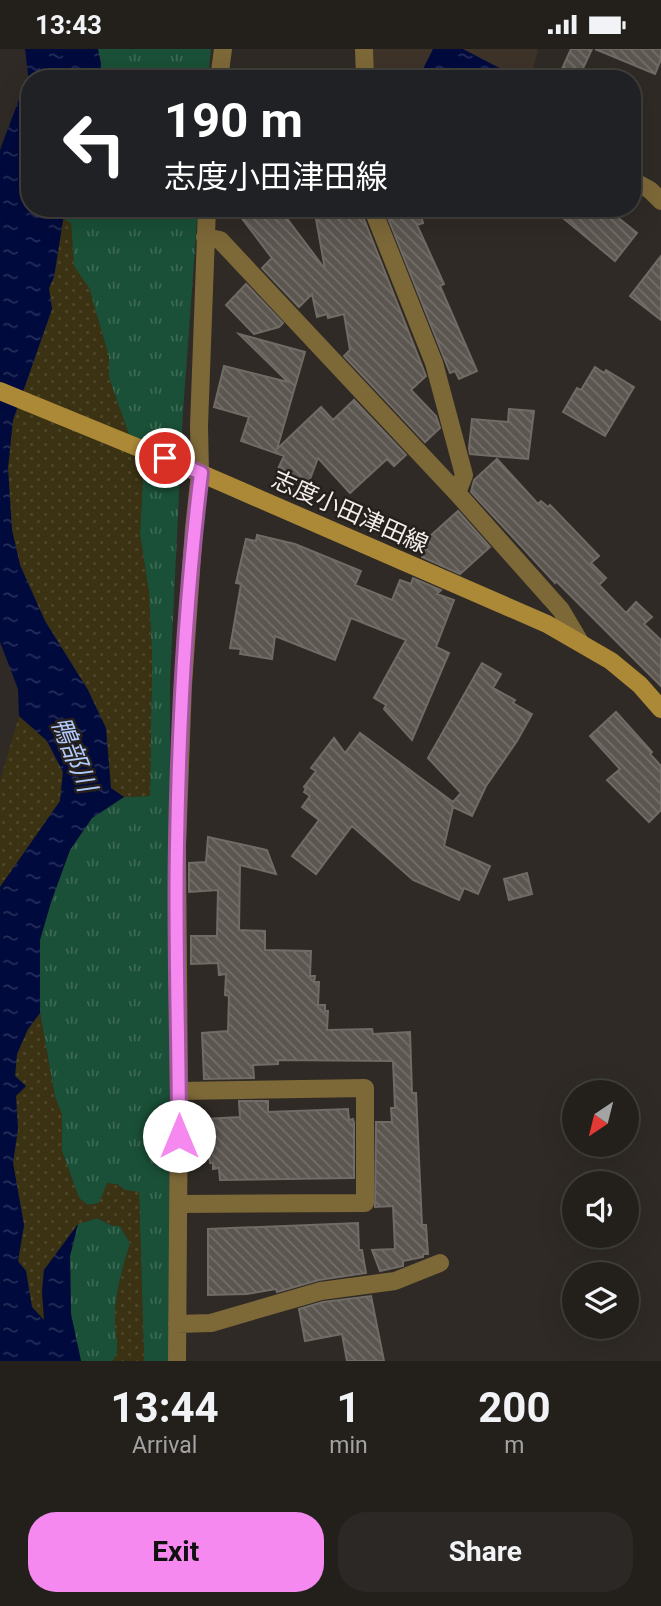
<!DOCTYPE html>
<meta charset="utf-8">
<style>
:root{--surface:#23201c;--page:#2b2825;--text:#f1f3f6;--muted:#a3a3a3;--line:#403e3b;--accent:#f589ef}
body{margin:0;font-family:Roboto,"Noto Sans JP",sans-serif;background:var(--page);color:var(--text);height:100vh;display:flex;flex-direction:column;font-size:26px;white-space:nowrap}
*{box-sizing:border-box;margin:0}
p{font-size:23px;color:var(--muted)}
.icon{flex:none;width:38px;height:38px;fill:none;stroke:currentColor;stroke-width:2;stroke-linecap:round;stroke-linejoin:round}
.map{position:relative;height:1312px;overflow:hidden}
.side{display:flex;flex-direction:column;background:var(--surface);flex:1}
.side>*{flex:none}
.top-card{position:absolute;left:21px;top:21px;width:620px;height:147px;border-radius:28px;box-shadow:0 7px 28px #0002,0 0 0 2px var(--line);background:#202124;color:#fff;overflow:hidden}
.needle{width:46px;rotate:215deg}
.tools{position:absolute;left:562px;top:1031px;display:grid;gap:14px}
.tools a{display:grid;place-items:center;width:77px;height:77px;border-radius:50%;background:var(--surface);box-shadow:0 7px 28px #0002,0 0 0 2px var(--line);font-size:35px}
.pin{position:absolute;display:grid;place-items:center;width:60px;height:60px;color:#fff;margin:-30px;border:4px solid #fff;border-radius:50%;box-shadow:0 2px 7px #0007}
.me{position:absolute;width:77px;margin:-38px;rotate:0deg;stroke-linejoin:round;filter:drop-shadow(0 0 5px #0008)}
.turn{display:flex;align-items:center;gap:24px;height:147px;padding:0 28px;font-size:32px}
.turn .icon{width:91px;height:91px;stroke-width:2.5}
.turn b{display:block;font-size:49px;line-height:60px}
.eta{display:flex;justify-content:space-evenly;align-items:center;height:119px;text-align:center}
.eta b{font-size:42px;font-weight:700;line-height:49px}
.button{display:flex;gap:14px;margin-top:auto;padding:14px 28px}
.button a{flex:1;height:80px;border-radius:28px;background:var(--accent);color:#111;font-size:28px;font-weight:700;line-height:80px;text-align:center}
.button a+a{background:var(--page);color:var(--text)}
.status{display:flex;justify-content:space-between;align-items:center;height:49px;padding:0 35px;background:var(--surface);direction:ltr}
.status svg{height:19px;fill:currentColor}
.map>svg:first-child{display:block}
</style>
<div class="status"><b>13:43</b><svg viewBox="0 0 49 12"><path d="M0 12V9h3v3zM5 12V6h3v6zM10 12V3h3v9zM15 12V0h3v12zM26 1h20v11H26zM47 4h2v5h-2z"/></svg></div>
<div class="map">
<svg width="661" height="1312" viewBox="0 0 661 1312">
<defs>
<pattern id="grass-tufts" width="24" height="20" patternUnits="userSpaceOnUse" patternTransform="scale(1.75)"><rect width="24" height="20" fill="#1a5037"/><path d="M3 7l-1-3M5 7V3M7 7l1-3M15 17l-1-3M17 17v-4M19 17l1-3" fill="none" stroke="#3c6a54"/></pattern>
<pattern id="sand-dots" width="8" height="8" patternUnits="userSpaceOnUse" patternTransform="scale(1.75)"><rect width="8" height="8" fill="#3a3212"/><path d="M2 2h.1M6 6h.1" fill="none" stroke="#4d4629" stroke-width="1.8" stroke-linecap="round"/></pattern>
<pattern id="water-ripples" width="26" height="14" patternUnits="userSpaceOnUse" patternTransform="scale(1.75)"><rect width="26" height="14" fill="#000a3d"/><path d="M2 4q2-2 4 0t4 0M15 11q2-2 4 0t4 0" fill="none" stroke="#262e59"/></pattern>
<pattern id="building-back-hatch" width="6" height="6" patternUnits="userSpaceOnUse" patternTransform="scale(1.75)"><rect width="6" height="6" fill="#5c5651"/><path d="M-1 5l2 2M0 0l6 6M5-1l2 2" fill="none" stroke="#746f6a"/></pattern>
</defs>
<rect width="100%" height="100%" fill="#2f2a25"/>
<path fill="#3d3329" d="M372 0H538L531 30H373Z"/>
<path fill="url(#grass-tufts)" d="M98 0H211L208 30H99L101 15Z
M65 159H198L183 363 170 631 169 1312H144L139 1144 125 1141 117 1135 104 1146 99 1154 88 1156 79 1149 62 1102V1066L55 1048 40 964V891L51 853 70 801 92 769 124 748 150 747 152 607 149 544 140 485 143 426 109 329V308L89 239 74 218 71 175 63 169Z
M97 1169 113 1177H120L130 1194C123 1218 115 1244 115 1269 114 1284 122 1299 113 1312H81L71 1265 70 1207 78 1175Z"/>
<path fill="url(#sand-dots)" d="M63 169 71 174 74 217 89 239 109 308V329L143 426 140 485 149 544 152 607 150 747 124 748 111 739 88 641 45 572 20 516 12 481 8 419 13 371 52 260 49 239 54 228Z
M19 667 47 692 63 723 60 752 0 838V732Z
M40 964 55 1048 62 1066V1102L79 1149 88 1156 99 1154 107 1134 117 1135 125 1141 139 1143 144 1312H113C122 1299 114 1284 115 1270 115 1244 123 1219 130 1194L120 1177H113L97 1169 78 1175 44 1221 42 1243 45 1272 32 1258 26 1222 18 1212 24 1176 13 1114 18 1080 15 1027 17 1005 28 980Z"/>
<path fill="url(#water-ripples)" d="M25 0H98L101 15 99 30H30V159H65L54 228 49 239 52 260 13 371 8 419 12 481 20 516 45 572 88 641 106 679 111 739 124 748 92 769 70 801 51 853 40 891V964L28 980 17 1005 15 1027 26 1037 16 1047 18 1080 13 1114 24 1176 18 1212 26 1222 32 1258 44 1271 42 1243 44 1221 78 1175 70 1207 71 1265 81 1312H0V838L60 752 63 723 47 692 19 667 18 640 0 593V101L21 45 29 33Z
M433 0H463L515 27 513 30H418Z"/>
<path fill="url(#building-back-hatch)" stroke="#716b65" stroke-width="2" d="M571 0H592L578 30 561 22Z
M595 0H661V10L655 25Z
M234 159H279L325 220 314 159H366L364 170 426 327 411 341 436 367 440 379 425 393 344 307 350 301 344 265 328 269 327 265 317 268 312 245 299 258 262 219 272 209Z
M384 159H419L423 174 417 176 444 235 440 237 477 322 459 330 455 322 450 324Z
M551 159H606L637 184 615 212Z
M661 207V271L630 247Z
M246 235 283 274 279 278 254 285 226 256Z
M239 285 305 303 277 400 321 358 333 371 354 351 406 406 394 417 387 410 350 444 318 409 307 438 276 424 284 407 241 392 249 368 214 358 224 317 288 333Z
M595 318 604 324 606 321 634 338 605 387 563 363 577 339 581 341Z
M509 360 534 362 528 410 470 405 469 399 472 370 508 373Z
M497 410 538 455 541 452 548 458 550 456 599 507 591 514 606 529 599 536 626 564 636 553 652 568 644 575 661 591V637L556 532 555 534 471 443 474 431Z
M458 462 490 498 460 525 422 508 430 487Z
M257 486 295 495 361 522 355 536 392 551 400 531 411 535 413 529 441 541 437 545 454 551 436 598 449 604 412 691 384 660 386 656 374 649 406 591 351 569 335 611 275 587 272 610 240 605 241 600 230 599 241 535 236 534 246 490 256 492Z
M482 614 501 625 493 639 515 651 513 654 532 665 517 692 486 737 472 767 453 758 444 797 490 817 478 845 464 839 459 851 413 831 352 777 316 825 292 807 319 771 302 758 310 747 304 743 306 740 304 738 316 722 311 719 334 689 345 704 360 684 453 753 461 744 428 709Z
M616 663 652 703 650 705 661 717V761L649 773 607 731 620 720 590 687Z
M208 788 267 801 276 825 240 816 239 881 265 882V901L311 902 310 927H315L314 933H319L318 956H325V962H328L327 981 372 980 373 985 410 983 412 1044H416L422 1176H426L428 1205H423V1208L403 1212V1217L380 1222 372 1201 395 1200 393 1157 375 1158 376 1073H392L391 1059H395L393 1012 278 1011V1015L253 1016 254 1029 204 1030 202 984 228 982 229 947 225 946 226 925 219 926 218 914 191 915V887H217L218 841 189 843V814L206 813Z
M527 824 532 845 509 851 504 830Z
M239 1052H268V1063L348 1060 349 1071 353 1070 354 1074V1129L220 1131 219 1119 213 1120V1114H210L205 1070 240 1068Z
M358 1174 359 1201H362L366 1224 319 1231 277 1243 276 1240 247 1245 208 1246V1180Z
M371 1247 384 1312H347L342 1285 305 1292 299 1260 323 1253Z"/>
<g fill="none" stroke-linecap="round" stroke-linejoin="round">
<path stroke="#7d6838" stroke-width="18" d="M364 0 365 30
M219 30 223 0
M632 131 650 141 661 152
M375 166 434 314 464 426 457 444
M205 188 220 191 457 444 561 561 580 593
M178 1155 365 1154V1039L179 1042
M177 1275 211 1274 321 1242 395 1232 440 1214
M177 1312 179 1042 177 796 183 636 194 479 200 424 199 377 207 159"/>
<path stroke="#ac8937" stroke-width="18" d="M0 342 200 424 547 575 611 612 640 636 661 660"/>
</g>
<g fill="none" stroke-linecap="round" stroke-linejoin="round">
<g stroke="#9f599b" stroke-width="18">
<path id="route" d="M165 409 201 424C186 546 179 671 177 795 175 892 179 990 179 1087"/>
</g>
<use href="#route" stroke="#f589ef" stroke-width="12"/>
</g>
<g text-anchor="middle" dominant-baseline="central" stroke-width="5" stroke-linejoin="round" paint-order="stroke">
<g font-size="24" fill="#f2eeeb" stroke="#25201c">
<text transform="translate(350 463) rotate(24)">志度小田津田線</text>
</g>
<g font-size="26" font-style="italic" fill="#b1cafd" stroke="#25201c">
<text transform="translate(74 705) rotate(68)">鴨部川</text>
</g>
</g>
</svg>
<div class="tools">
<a><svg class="needle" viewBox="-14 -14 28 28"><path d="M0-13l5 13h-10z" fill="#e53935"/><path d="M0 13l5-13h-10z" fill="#a3a3a3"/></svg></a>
<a><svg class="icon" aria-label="sound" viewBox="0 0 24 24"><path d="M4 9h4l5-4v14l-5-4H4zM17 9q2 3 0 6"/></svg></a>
<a><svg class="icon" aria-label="layers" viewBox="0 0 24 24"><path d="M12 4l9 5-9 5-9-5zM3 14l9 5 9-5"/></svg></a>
</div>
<div class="pin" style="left:165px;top:409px;background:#d93025"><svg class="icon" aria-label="arrive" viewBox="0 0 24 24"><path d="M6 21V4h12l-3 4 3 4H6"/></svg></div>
<svg class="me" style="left:179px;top:1087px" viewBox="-20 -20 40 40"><circle r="19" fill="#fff"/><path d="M0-13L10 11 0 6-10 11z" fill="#f589ef"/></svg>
<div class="top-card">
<div class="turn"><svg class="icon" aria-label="left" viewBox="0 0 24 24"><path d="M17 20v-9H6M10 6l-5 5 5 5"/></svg><div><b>190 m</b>志度小田津田線</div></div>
</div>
</div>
<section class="side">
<div class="eta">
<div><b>13:44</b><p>Arrival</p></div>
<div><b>1</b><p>min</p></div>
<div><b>200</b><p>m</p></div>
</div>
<div class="button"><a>Exit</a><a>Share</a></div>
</section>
